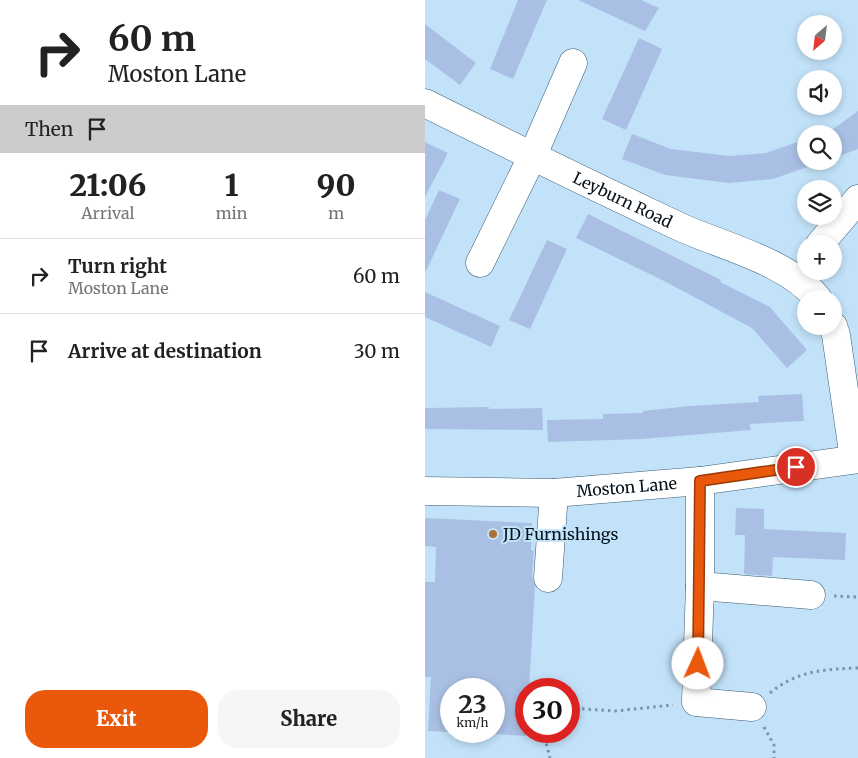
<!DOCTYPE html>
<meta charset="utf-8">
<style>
:root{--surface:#fff;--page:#f6f6f6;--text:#222;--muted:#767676;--line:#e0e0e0;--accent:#ea580c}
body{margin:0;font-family:Merriweather,serif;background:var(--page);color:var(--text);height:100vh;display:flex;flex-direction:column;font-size:19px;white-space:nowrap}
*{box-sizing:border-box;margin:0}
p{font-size:16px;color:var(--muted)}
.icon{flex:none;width:28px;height:28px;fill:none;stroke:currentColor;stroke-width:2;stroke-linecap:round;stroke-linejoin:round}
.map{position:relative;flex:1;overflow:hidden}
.sheet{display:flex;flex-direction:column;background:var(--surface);width:425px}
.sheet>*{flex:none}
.banner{background:#fff;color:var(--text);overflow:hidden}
.needle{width:32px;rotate:208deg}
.controls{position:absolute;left:372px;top:15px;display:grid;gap:10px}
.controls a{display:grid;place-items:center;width:45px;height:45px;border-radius:50%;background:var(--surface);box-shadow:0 2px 8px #0003;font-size:25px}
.speed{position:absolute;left:15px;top:678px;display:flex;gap:10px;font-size:25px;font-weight:700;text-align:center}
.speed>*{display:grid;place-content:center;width:65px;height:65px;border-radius:50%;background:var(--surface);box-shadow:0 2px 8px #0003;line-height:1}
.speed small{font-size:12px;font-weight:400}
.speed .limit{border:8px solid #d22;background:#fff;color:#111}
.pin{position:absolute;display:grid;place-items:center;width:42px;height:42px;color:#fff;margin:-21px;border:2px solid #fff;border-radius:50%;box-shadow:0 1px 5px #0007}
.me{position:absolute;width:55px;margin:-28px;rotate:2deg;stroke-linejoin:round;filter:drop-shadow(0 0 4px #0008)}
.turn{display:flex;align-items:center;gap:18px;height:105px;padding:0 25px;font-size:22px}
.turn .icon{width:65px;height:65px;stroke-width:2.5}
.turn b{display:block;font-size:35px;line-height:42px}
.then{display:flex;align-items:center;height:48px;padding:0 25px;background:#0003;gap:10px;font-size:19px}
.eta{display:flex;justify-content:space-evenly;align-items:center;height:85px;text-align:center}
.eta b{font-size:30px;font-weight:800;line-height:35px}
.button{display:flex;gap:10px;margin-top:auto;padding:10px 25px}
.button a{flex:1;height:58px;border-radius:20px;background:var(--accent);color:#fff;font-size:20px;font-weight:800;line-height:58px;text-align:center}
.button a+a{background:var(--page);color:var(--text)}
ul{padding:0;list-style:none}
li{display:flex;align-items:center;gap:15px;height:75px;padding:0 25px;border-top:1px solid var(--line)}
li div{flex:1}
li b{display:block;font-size:19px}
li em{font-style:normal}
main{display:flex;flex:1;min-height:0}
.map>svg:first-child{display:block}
</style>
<main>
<section class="sheet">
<div class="banner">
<div class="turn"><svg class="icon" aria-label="right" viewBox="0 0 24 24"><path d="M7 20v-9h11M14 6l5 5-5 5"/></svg><div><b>60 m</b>Moston Lane</div></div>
<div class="then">Then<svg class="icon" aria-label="arrive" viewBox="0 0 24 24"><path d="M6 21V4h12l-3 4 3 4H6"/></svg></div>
</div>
<div class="eta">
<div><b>21:06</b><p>Arrival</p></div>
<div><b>1</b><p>min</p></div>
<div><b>90</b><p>m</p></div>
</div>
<ul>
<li><svg class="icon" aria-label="right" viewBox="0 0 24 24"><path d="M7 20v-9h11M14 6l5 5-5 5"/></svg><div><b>Turn right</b><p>Moston Lane</p></div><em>60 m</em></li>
<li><svg class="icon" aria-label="arrive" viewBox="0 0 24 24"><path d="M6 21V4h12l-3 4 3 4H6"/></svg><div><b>Arrive at destination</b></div><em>30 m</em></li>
</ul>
<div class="button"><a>Exit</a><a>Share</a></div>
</section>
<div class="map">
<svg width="433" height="758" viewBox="0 0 433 758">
<rect width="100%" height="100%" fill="#c2e2f9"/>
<path fill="#a9c0e4" d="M93 0H122L88 79 65 69Z
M153 0H216L234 8 220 31Z
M0 24 51 63 35 85 0 59Z
M214 38 237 49 201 130 177 119Z
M433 111V149L409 158V134H396L407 130Z
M207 134 246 149 304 156 341 153 381 139V161H399L348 179 304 183 240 175 197 159Z
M0 142 23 153 0 197Z
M14 190 35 199 0 273V220Z
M163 214 296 280 295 282 345 307 382 350 362 368 327 328 239 281 151 238Z
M122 240 142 249 105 329 84 320Z
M0 292 75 326 66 347 0 317Z
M377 394 379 421 325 424 326 430 217 439 123 442 122 420 178 419V414L218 413V411L265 406 334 402 333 396Z
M64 407V409L117 408 118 430 0 429V408Z
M311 508 339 509V529L421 533 420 560 348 557 347 576 319 574 320 535H310Z
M0 518 107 523 106 550 109 551 107 577 110 586 104 689H101V736L69 734V689H26V732L3 731 6 677H0V582H10L11 547 0 546Z"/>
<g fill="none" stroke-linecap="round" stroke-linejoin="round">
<g stroke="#385b74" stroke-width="29">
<g id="minor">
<path id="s1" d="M0 103C84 145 168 186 253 226 296 246 363 261 393 299"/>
<path d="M395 244 433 199"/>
<path d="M55 263 107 157 148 63"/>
<path d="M408 326 411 335 429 459"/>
<path d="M275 481V586L271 702 327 707"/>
<path id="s2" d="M0 491 129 493 275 481 433 459"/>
<path d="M123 578 129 493"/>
<path d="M275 586 386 595"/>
</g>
</g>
<path stroke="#7b94a6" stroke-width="3" stroke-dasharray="2.5 4" stroke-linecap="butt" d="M409 596 433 597
M345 693C371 671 400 669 433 668
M144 708 190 711 248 705
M339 727 349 745V758
M118 731 125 758"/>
<use href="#minor" stroke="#fff" stroke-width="28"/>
</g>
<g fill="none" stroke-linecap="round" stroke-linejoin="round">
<g stroke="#983908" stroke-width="12">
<path id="route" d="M273 664 275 481 371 467"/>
</g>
<use href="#route" stroke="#ea580c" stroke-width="9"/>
</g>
<circle fill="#ad6e35" stroke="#c2e2f9" stroke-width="2" cx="68" cy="534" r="5"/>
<g text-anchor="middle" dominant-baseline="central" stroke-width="4" stroke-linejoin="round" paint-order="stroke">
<g font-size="16" fill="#04111b" stroke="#c2e2f9">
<text stroke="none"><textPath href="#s1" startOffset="220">Leyburn Road</textPath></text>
<text stroke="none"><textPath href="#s2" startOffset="202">Moston Lane</textPath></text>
</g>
<g font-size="16" fill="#04111b" stroke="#c2e2f9" text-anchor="start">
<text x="78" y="534">JD Furnishings</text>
</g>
</g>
</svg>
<div class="controls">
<a><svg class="needle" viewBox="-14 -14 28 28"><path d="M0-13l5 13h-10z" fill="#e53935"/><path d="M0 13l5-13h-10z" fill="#767676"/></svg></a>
<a><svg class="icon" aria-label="sound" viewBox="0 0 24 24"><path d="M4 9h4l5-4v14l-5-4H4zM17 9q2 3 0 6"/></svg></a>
<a><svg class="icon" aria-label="search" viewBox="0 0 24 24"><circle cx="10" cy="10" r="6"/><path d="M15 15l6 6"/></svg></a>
<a><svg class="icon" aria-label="layers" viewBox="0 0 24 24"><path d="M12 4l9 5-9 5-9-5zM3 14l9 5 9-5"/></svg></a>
<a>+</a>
<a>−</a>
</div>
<div class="speed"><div>23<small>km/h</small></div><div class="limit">30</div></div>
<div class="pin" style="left:371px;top:467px;background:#d93025"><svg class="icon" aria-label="arrive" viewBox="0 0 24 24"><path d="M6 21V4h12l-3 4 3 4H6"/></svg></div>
<svg class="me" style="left:273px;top:664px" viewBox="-20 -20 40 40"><circle r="19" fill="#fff"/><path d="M0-13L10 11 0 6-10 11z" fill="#ea580c"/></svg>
</div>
</main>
